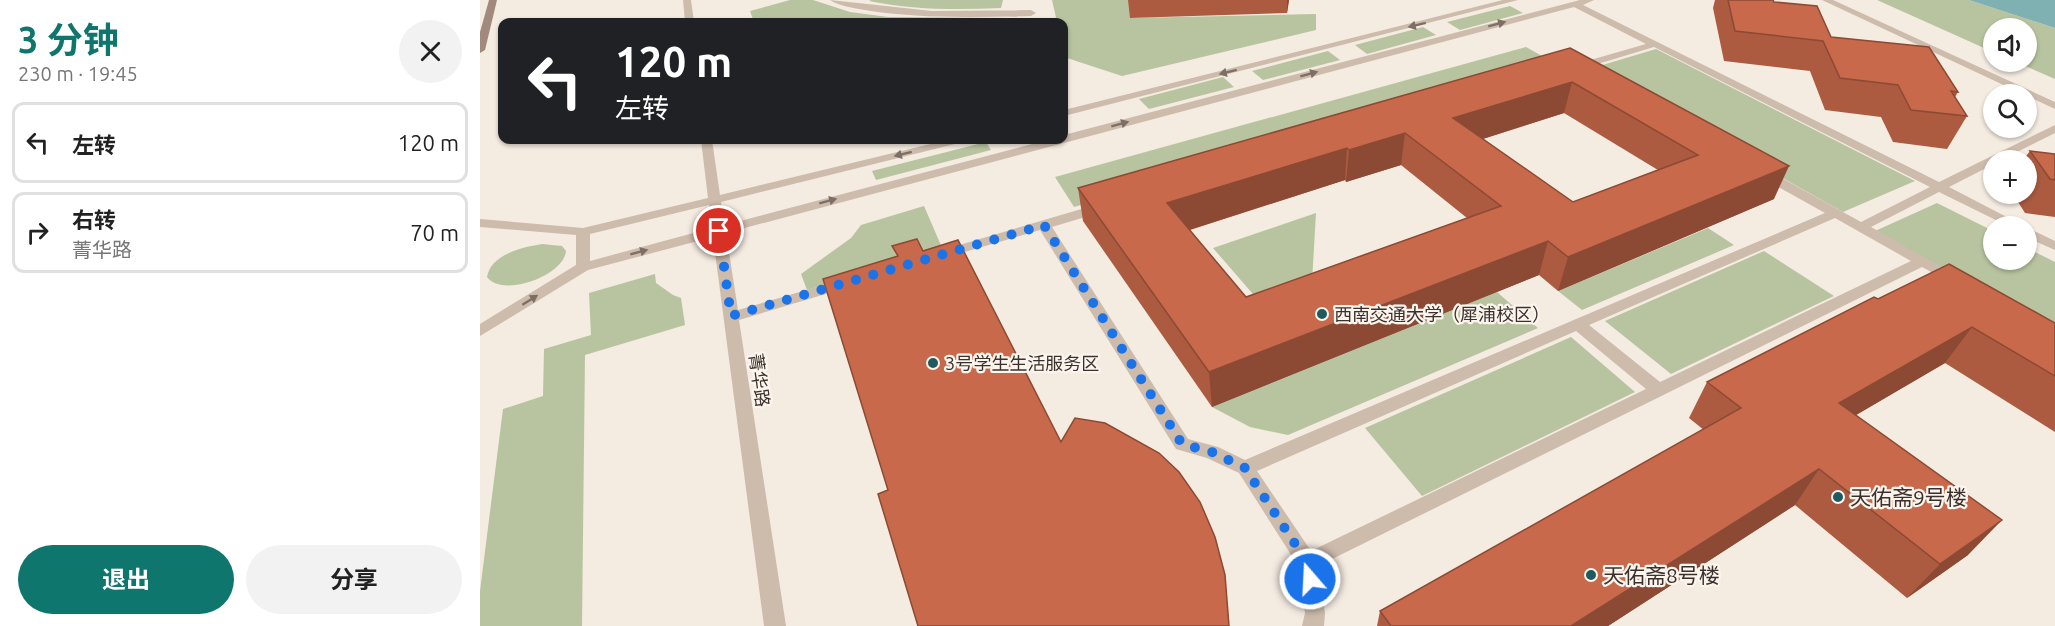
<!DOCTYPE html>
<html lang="zh">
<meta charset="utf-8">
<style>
:root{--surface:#fff;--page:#f2f2f2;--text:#222;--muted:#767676;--line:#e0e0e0;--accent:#0f766e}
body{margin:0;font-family:Ubuntu,"Noto Sans SC",sans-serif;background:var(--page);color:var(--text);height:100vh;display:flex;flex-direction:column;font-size:22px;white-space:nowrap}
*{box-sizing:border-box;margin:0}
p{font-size:20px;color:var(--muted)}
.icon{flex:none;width:33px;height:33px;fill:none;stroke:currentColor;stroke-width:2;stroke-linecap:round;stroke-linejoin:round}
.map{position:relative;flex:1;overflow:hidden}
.drawer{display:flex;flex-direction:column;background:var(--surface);width:480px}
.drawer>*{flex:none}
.banner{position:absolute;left:18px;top:18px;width:570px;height:126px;border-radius:12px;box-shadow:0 2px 4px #0004;background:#202124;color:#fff;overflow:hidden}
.fabs{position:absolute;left:1503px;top:18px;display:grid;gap:12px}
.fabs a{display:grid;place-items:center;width:54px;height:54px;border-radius:50%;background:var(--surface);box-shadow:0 2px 4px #0004;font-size:30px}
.pin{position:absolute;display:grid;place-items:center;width:51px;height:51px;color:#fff;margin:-26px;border:3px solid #fff;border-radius:50%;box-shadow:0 2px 6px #0007}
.me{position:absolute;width:66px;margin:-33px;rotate:341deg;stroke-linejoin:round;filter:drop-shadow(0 0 4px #0008)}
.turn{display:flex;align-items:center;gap:21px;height:126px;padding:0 18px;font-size:27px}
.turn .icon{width:78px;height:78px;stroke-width:2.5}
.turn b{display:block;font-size:42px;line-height:51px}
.round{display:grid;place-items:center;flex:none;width:63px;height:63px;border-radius:32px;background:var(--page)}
.head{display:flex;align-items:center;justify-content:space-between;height:102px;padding:0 18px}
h1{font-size:36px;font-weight:700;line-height:45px;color:var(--accent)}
.cta{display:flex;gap:12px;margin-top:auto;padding:12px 18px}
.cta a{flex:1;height:69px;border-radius:36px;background:var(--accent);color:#fff;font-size:24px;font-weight:700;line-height:69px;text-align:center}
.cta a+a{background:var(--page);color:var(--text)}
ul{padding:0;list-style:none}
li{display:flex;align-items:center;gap:18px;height:81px;margin:0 12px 9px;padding:0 6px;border:3px solid var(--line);border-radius:12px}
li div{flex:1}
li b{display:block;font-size:22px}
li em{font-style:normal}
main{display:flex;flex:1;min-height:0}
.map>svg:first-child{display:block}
</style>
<main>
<section class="drawer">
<div class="head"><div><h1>3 分钟</h1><p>230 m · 19:45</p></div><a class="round"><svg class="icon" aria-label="close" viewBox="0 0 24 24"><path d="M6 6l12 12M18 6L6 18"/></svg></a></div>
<ul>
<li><svg class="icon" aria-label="left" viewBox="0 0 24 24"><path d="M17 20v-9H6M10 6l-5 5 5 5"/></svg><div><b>左转</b></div><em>120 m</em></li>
<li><svg class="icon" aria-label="right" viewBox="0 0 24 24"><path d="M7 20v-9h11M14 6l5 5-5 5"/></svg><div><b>右转</b><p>菁华路</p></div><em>70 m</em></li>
</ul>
<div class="cta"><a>退出</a><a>分享</a></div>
</section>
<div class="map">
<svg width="1575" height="626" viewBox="0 0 1575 626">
<rect width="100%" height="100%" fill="#f4ebe1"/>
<path fill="#b8c4a0" d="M310 0H333L370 12 408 17 531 18V22H274L270 11Z
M391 0H523L521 8C477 10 432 10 389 1Z
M572 0H662L651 18 836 14V30L642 76 584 57V22H577Z
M1397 0H1489L1575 28V79L1536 62H1546V28H1514L1513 52Z
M1030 6 1043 13 980 30 967 22Z
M943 27 956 35 887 54 875 45Z
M1046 47 1078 65 594 207 575 177Z
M1176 49 1435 181 1363 212 1109 69Z
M848 51 860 60 783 80 772 71Z
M743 77 754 87 669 109 659 99Z
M506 142 511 150 396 180 392 171Z
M1457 203 1513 231 1514 260H1546L1547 248 1575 262V330L1395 231Z
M444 206 463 250 327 290 321 274 371 238 381 225Z
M836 213 832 282 779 301 733 248Z
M1228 228 1254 245 1102 310 1078 291Z
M62 244 82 246 86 251C84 276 22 298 7 277 11 254 43 247 62 244Z
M1284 251 1354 296 1191 374 1125 321Z
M175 274 176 283 193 295 201 298 205 325 105 355 102 626H0V591L23 409 63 396 64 349 111 335 109 293Z
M1017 292 1058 328 808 435 770 427 732 407Z
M1091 337 1155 392 942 496 885 428Z"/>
<path fill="#7fb0b2" d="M1489 0H1575V28Z"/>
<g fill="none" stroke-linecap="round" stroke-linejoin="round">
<path fill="#cdbbac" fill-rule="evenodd" d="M203 0H211L214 22H205Z
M350 0 452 11 551 10 556 13 551 16C495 17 440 19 385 10 374 8 358 6 350 0Z
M1023 0H1038L584 116V110Z
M1100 0H1114L1103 5 1459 182 1575 125V133L1521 160H1514V164L1469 187 1544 226H1528L1459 192 1391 227 1482 279 1475 284 1470 282 1442 267 838 566 845 613 844 626H822L825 613 817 564 759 473 727 458 696 449 560 230 464 258 459 257 457 254 459 251 615 205H625L626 208 625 211 572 227 708 439 738 447 765 460 1345 213 1279 176 1277 173 1279 170H1287L1381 222 1450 187 1174 47 1101 69H1093V65L1166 44 1094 7 246 233 258 310 364 279 371 284 369 287 259 320 306 626H284L233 237 108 270 0 336V324L96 265V235L0 227V219L103 228 228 198 221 140H232L240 195 467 140H485L483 142 241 202 245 225 567 140H584V135ZM229 205 232 228 110 261V234ZM1355 218 1431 261 1180 382 1109 325ZM1096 331 1166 389 831 551 777 471Z
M1342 0H1353L1575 102V109Z
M1546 227 1575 241V250L1546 237Z"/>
<path fill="#a18a7d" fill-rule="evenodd" d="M9 0H17L5 50 0 53V32Z"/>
</g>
<path fill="#ac5a40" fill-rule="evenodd" d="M648 0H809L807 13 650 18Z
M1235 0H1293L1294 2 1351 37 1478 92 1475 97 1487 116 1467 149 1413 142 1401 117 1345 110 1330 71 1244 61 1233 8Z
M1090 48 1294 199 1078 291 1059 275 732 407 603 221 598 188ZM1084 113 1178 170 1093 202 1003 139ZM921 165 987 218 766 297 710 230 865 180 866 182Z
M1550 151 1575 154V217L1545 213 1533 194H1546V160H1543Z
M1398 299 1575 323V432L1465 363 1376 415 1488 555 1427 598 1315 505 1128 626H897L900 611 1224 430 1209 418 1227 382Z"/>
<path fill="#8c4a34" d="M807 0H809L807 13Z
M1092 82 1084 113 968 150 973 118Z
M925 133 921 165 866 182 869 150Z
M867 148 865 180 690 236 687 203Z
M1309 166 1294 199 1078 291 1088 257Z
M1068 241 1059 275 732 407 729 372Z
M1492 327 1465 363 1335 439 1359 403Z
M1339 469 1315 505 1128 626H1091Z
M1522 520 1488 555 1427 598 1460 564Z"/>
<path fill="#c8694b" stroke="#8c4a34" stroke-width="1.5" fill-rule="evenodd" d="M1248 0H1293L1294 2 1337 6 1351 37 1449 47 1478 92 1471 91 1487 116 1431 110 1418 85 1360 78 1343 41 1255 31Z
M1090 48 1309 166 1088 257 1068 241 729 372 598 188ZM1092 82 1218 155 1093 202 973 118ZM925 133 1021 206 766 297 687 203 867 148 869 150Z
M1550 151 1575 154V180L1570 179Z
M437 239 443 251 478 240 581 442 595 418 625 423 679 453 699 472 720 502 735 537 745 575 749 626H438L398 494 408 490 343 279 418 256 412 246Z
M1469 264 1575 323V376L1492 327 1359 403 1522 520 1460 564 1339 469 1091 626H911L900 611 1261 408 1227 382 1394 297 1398 299Z"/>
<defs><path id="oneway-solid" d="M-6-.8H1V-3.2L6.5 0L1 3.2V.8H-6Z" transform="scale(1.5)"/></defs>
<g fill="#7d6f65">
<use href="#oneway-solid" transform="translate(1017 24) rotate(-15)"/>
<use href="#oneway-solid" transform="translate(937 25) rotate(166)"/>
<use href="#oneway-solid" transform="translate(748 72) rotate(166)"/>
<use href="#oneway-solid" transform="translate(829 74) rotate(-15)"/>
<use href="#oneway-solid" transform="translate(640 124) rotate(-15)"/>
<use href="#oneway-solid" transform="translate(423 154) rotate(166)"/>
<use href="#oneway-solid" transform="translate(348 201) rotate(-15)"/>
<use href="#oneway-solid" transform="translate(159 252) rotate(-15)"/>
<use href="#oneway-solid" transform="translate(50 300) rotate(-32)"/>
</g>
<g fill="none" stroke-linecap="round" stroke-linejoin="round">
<path stroke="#1a73e8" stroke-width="10" stroke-dasharray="0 18" d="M239 231 251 316 564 225 702 444 732 452 765 468 827 562 830 579"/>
</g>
<g fill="#1f5a5e" stroke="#fbf5ee" stroke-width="2">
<circle cx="842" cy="314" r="6"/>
<circle cx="453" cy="363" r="6"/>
<circle cx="1358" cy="497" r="6"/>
<circle cx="1111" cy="575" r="6"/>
</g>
<g text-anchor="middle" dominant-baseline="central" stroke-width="4.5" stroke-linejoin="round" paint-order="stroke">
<g font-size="18" fill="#3b302b" stroke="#fbf5ee" text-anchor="start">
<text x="854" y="314">西南交通大学（犀浦校区）</text>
<text x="465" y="363">3号学生生活服务区</text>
</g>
<g font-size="18" fill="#3b302b" stroke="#fbf5ee">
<text transform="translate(280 380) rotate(82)">菁华路</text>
</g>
<g font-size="21" fill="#3b302b" stroke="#fbf5ee" text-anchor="start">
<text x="1370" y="497">天佑斋9号楼</text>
<text x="1123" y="575">天佑斋8号楼</text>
</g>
</g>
</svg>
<div class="fabs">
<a><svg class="icon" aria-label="sound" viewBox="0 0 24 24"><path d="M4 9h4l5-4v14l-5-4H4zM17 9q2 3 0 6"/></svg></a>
<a><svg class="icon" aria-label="search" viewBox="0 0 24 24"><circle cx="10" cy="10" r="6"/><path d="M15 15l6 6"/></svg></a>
<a>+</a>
<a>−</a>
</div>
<div class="pin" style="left:239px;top:231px;background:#d93025"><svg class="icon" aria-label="arrive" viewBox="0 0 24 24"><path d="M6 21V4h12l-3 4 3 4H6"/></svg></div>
<svg class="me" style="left:830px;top:579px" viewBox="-20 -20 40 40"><circle r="17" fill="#1a73e8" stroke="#fff" stroke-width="3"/><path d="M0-11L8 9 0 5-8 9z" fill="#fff"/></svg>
<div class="banner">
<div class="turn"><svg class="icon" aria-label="left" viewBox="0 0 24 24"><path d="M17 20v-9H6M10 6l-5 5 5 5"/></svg><div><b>120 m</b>左转</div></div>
</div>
</div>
</main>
